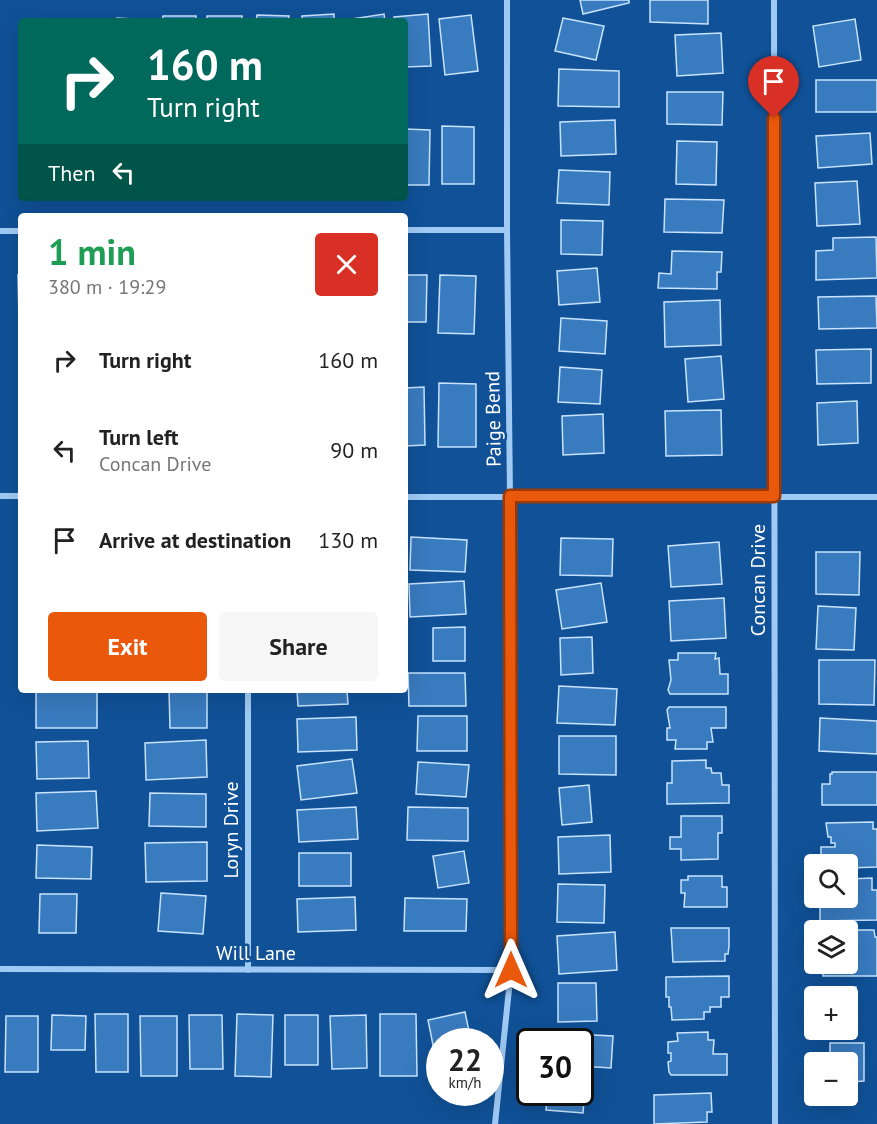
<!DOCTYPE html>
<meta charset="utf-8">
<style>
:root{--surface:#fff;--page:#f6f6f6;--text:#222;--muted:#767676;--accent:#ea580c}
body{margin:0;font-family:"PT Sans",sans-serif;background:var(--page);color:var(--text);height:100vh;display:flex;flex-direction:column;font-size:22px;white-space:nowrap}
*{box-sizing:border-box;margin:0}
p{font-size:20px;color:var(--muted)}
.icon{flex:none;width:33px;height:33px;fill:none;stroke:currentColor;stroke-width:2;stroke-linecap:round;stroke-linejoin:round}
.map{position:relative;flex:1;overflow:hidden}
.drawer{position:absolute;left:18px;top:213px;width:390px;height:480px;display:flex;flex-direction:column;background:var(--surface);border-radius:6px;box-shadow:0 6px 24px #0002}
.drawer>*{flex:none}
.guide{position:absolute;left:18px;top:18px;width:390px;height:183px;border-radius:6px;box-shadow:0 6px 24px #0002;background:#00695c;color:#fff;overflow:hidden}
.buttons{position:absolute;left:804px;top:854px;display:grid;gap:12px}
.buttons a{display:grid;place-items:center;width:54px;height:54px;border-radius:6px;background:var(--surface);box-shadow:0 6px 24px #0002;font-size:30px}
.speed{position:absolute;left:426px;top:1028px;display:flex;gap:12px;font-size:30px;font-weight:700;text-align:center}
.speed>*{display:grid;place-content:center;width:78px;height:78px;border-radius:50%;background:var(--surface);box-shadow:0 6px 24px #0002;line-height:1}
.speed small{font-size:15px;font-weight:400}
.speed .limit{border:3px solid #111;border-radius:9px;background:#fff;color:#111}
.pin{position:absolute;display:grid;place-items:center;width:51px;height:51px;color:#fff;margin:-62px -26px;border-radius:50% 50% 50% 0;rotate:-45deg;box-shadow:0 0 6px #0007}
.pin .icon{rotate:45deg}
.me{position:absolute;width:66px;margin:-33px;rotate:0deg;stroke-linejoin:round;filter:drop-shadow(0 0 4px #0008)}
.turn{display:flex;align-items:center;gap:21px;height:126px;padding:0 30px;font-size:27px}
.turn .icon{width:78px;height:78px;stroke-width:2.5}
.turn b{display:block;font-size:42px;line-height:51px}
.then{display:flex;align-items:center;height:57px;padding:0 30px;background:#0003;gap:12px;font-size:22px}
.round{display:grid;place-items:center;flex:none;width:63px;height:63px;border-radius:6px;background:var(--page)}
.head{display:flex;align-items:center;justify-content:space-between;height:102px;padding:0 30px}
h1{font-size:36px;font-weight:600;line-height:45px;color:#1e9e55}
.button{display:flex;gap:12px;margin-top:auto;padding:12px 30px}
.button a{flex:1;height:69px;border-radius:6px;background:var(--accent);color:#fff;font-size:24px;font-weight:600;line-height:69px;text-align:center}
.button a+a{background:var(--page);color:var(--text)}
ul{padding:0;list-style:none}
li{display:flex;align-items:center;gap:18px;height:90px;padding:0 30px}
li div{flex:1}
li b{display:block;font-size:22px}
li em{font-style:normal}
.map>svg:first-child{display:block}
</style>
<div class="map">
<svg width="877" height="1124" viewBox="0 0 877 1124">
<rect width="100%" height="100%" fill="#105197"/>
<path fill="#397bbf" stroke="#c8e3fe" stroke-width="1.5" d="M580 0H629V3L583 14Z
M650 0H708V24L650 22Z
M334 14V21H302V16Z
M384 14 385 21H346V20Z
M428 14 431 66 405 67V21H394V17Z
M257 15 289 16 288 21H256Z
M471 15 478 71 445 75 439 19Z
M163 16H196V21H162Z
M207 16H242V21H207Z
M117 18 150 20V21H116Z
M563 18 604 26 596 60 555 51Z
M855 19 861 60 819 67 813 26Z
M721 33 723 73 677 76 675 35Z
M559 69 619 71V107L558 106Z
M816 80H877V112H816Z
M667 92H723L722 125 667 124Z
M615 120 616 154 561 156 560 122Z
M442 126 474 127V184H442Z
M405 129 430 130 429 185H405Z
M870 133 872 164 818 168 816 136Z
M677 141 717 142 716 185 676 184Z
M559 170 610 172 609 205 557 203Z
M857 181 860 224 817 226 815 183Z
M665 199 724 200 722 233 664 232Z
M561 220 603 221 602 255 561 254Z
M876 237 877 278 816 280V251L833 250V238Z
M672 251 722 252 721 272H717V289L658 288 659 273 671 274Z
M597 268 600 302 559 305 557 271Z
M18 275H21V319H19Z
M405 275H427L426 322H405Z
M440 275 476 276 474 334 438 333Z
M876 296 877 328 819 329 818 297Z
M720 300 721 345 665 347 664 302Z
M561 318 607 321 605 354 559 351Z
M871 349V383L817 384 816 350Z
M721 356 724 399 688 402 685 359Z
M560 367 602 370 600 404 558 402Z
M439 383 476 384V447H438Z
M424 387 425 445 405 446V388Z
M857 401 858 443 818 445 817 403Z
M721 410 722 455 666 456 665 411Z
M603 414 604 453 563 455 562 416Z
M411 537 467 540 465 572 410 570Z
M561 538 613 539 612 576 560 575Z
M719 542 722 584 671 587 668 546Z
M816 552H860L859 595 816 594Z
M464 581 466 614 410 617 409 584Z
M601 583 607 622 562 629 556 590Z
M724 598 726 638 671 641 669 601Z
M818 606 856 608 854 650 816 649Z
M465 627V661H433V628Z
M592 637 593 673 561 675 560 638Z
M678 653H716L715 659 719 658 720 674H728V694H670L668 690 671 680 669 660H678Z
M819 660H875L874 705 819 704Z
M408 673H465L466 706H409Z
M559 686 617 689 615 725 557 723Z
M169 690H207V728H170Z
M297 690H347L348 704 298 706Z
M36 691H97V728H36Z
M669 707H726V728H711L713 742H707V749H675L676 740H667V728H670L667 710Z
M418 716H467V751H417Z
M356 717 357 750 298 752 297 719Z
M820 718 877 721V754L819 751Z
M559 736H616V775L559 774Z
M206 740 207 777 146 780 145 743Z
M88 741 89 778 37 779 36 742Z
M352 759 357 793 301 800 297 766Z
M706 760V768H711L712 773H721L722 785H729V803L667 804V783H672V761Z
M418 762 469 765 466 797 416 794Z
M832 772H877V805H822V784H830V774H832Z
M589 785 592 822 562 825 559 788Z
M96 791 98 828 37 831 36 793Z
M150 793 206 794V827L149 826Z
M356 807 358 839 299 842 297 810Z
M408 807 468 808V841L407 840Z
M681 816H722V833H718V859L681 860V849H670V837H681Z
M873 822V829H877V867L848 868V864H821V847H835V843H831V837H828L826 823Z
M610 835 611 872 559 874 558 837Z
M207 842V881L146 882 145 843Z
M37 845 92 847 91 879 36 878Z
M464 851 469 883 438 888 433 856Z
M299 853H351V886H299Z
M688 876H722V887H727V907H684L685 893H681V880H688Z
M872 878V890H877V920L820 921V900H827V897H848V879Z
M558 884 605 885 604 923 557 922Z
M161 893 206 896 203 934 158 931Z
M40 894H77L76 933H39Z
M355 897 356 930 298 932 297 899Z
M405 898 467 899 466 931H404Z
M671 928H729V946L728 954H725V961L673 962Z
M848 930H874L875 937H877V976H823V963H848Z
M615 932 617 970 559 974 557 936Z
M729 976V997H721V1007H710V1012H704V1019L672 1020 671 1007H669V997H666V977Z
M558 983H596L597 1021 558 1022Z
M832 987H856L857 1030H821L848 1029V996H823V994H832Z
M465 1012 471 1041H440V1054L435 1055 428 1020Z
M95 1014H128V1072H96Z
M237 1014 273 1015 271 1077 235 1076Z
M380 1014H416L417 1076H380Z
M52 1015 86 1016 85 1050H51Z
M189 1015H222L223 1069H190Z
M285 1015H318V1065H285Z
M366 1015 367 1068 332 1069 330 1016Z
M6 1016H38V1072H5Z
M140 1016H177V1076H141Z
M708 1032V1040H714L713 1054H727V1075H671L669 1072 668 1062 671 1061V1053H668V1042L678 1041 677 1033Z
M555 1033 613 1036 611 1068 580 1066V1041H555Z
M830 1043H864V1081L848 1082V1062H819L830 1060Z
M580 1077 586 1078 583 1113 546 1110 548 1092H580Z
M711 1093 712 1112H707V1122L654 1124V1095Z"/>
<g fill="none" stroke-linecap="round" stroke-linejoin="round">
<path stroke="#a0caf4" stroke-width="6" d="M774 0 775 1124
M405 230H507
M0 231H21
M0 496H21
M405 497H877
M248 690V970
M0 969 511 970
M495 1124 511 970 510 497 507 230V0"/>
</g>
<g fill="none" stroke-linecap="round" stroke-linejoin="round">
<g stroke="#983908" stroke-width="15">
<path id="route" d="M511 970 510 496H774V118"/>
</g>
<use href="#route" stroke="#ea580c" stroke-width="10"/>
</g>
<g text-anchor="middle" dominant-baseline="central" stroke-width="5" stroke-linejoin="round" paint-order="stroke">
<g font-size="20" fill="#fff" stroke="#105197">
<text transform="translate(493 419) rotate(-91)">Paige Bend</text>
<text transform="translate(758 580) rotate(-90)">Concan Drive</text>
<text transform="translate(231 830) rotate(-90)">Loryn Drive</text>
<text x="256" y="953">Will Lane</text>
</g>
</g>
</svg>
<div class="buttons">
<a><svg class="icon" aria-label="search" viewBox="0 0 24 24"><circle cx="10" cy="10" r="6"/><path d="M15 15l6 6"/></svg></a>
<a><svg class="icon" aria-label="layers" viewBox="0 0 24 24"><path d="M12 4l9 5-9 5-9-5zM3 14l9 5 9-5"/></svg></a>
<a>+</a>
<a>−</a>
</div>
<div class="speed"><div>22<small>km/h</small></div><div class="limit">30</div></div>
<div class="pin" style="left:774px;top:118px;background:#d93025"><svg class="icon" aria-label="arrive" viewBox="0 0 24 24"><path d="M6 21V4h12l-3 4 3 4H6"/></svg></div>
<svg class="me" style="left:511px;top:970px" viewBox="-20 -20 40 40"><path d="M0-17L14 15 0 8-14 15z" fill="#ea580c" stroke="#fff" stroke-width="4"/></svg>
<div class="guide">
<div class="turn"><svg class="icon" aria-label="right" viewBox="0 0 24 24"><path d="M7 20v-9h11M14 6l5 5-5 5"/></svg><div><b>160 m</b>Turn right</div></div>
<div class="then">Then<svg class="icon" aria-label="left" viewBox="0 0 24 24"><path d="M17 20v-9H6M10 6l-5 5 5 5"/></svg></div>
</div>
<section class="drawer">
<div class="head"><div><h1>1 min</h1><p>380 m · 19:29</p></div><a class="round" style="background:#d93025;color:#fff"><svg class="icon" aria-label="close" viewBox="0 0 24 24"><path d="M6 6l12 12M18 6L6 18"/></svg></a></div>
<ul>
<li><svg class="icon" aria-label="right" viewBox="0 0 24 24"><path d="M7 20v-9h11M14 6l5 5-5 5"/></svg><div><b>Turn right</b></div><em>160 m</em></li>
<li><svg class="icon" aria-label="left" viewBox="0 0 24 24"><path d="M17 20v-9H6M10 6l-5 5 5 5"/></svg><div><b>Turn left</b><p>Concan Drive</p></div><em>90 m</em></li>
<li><svg class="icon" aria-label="arrive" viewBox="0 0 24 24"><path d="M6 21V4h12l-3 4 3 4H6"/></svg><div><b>Arrive at destination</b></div><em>130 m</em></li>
</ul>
<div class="button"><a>Exit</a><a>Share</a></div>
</section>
</div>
